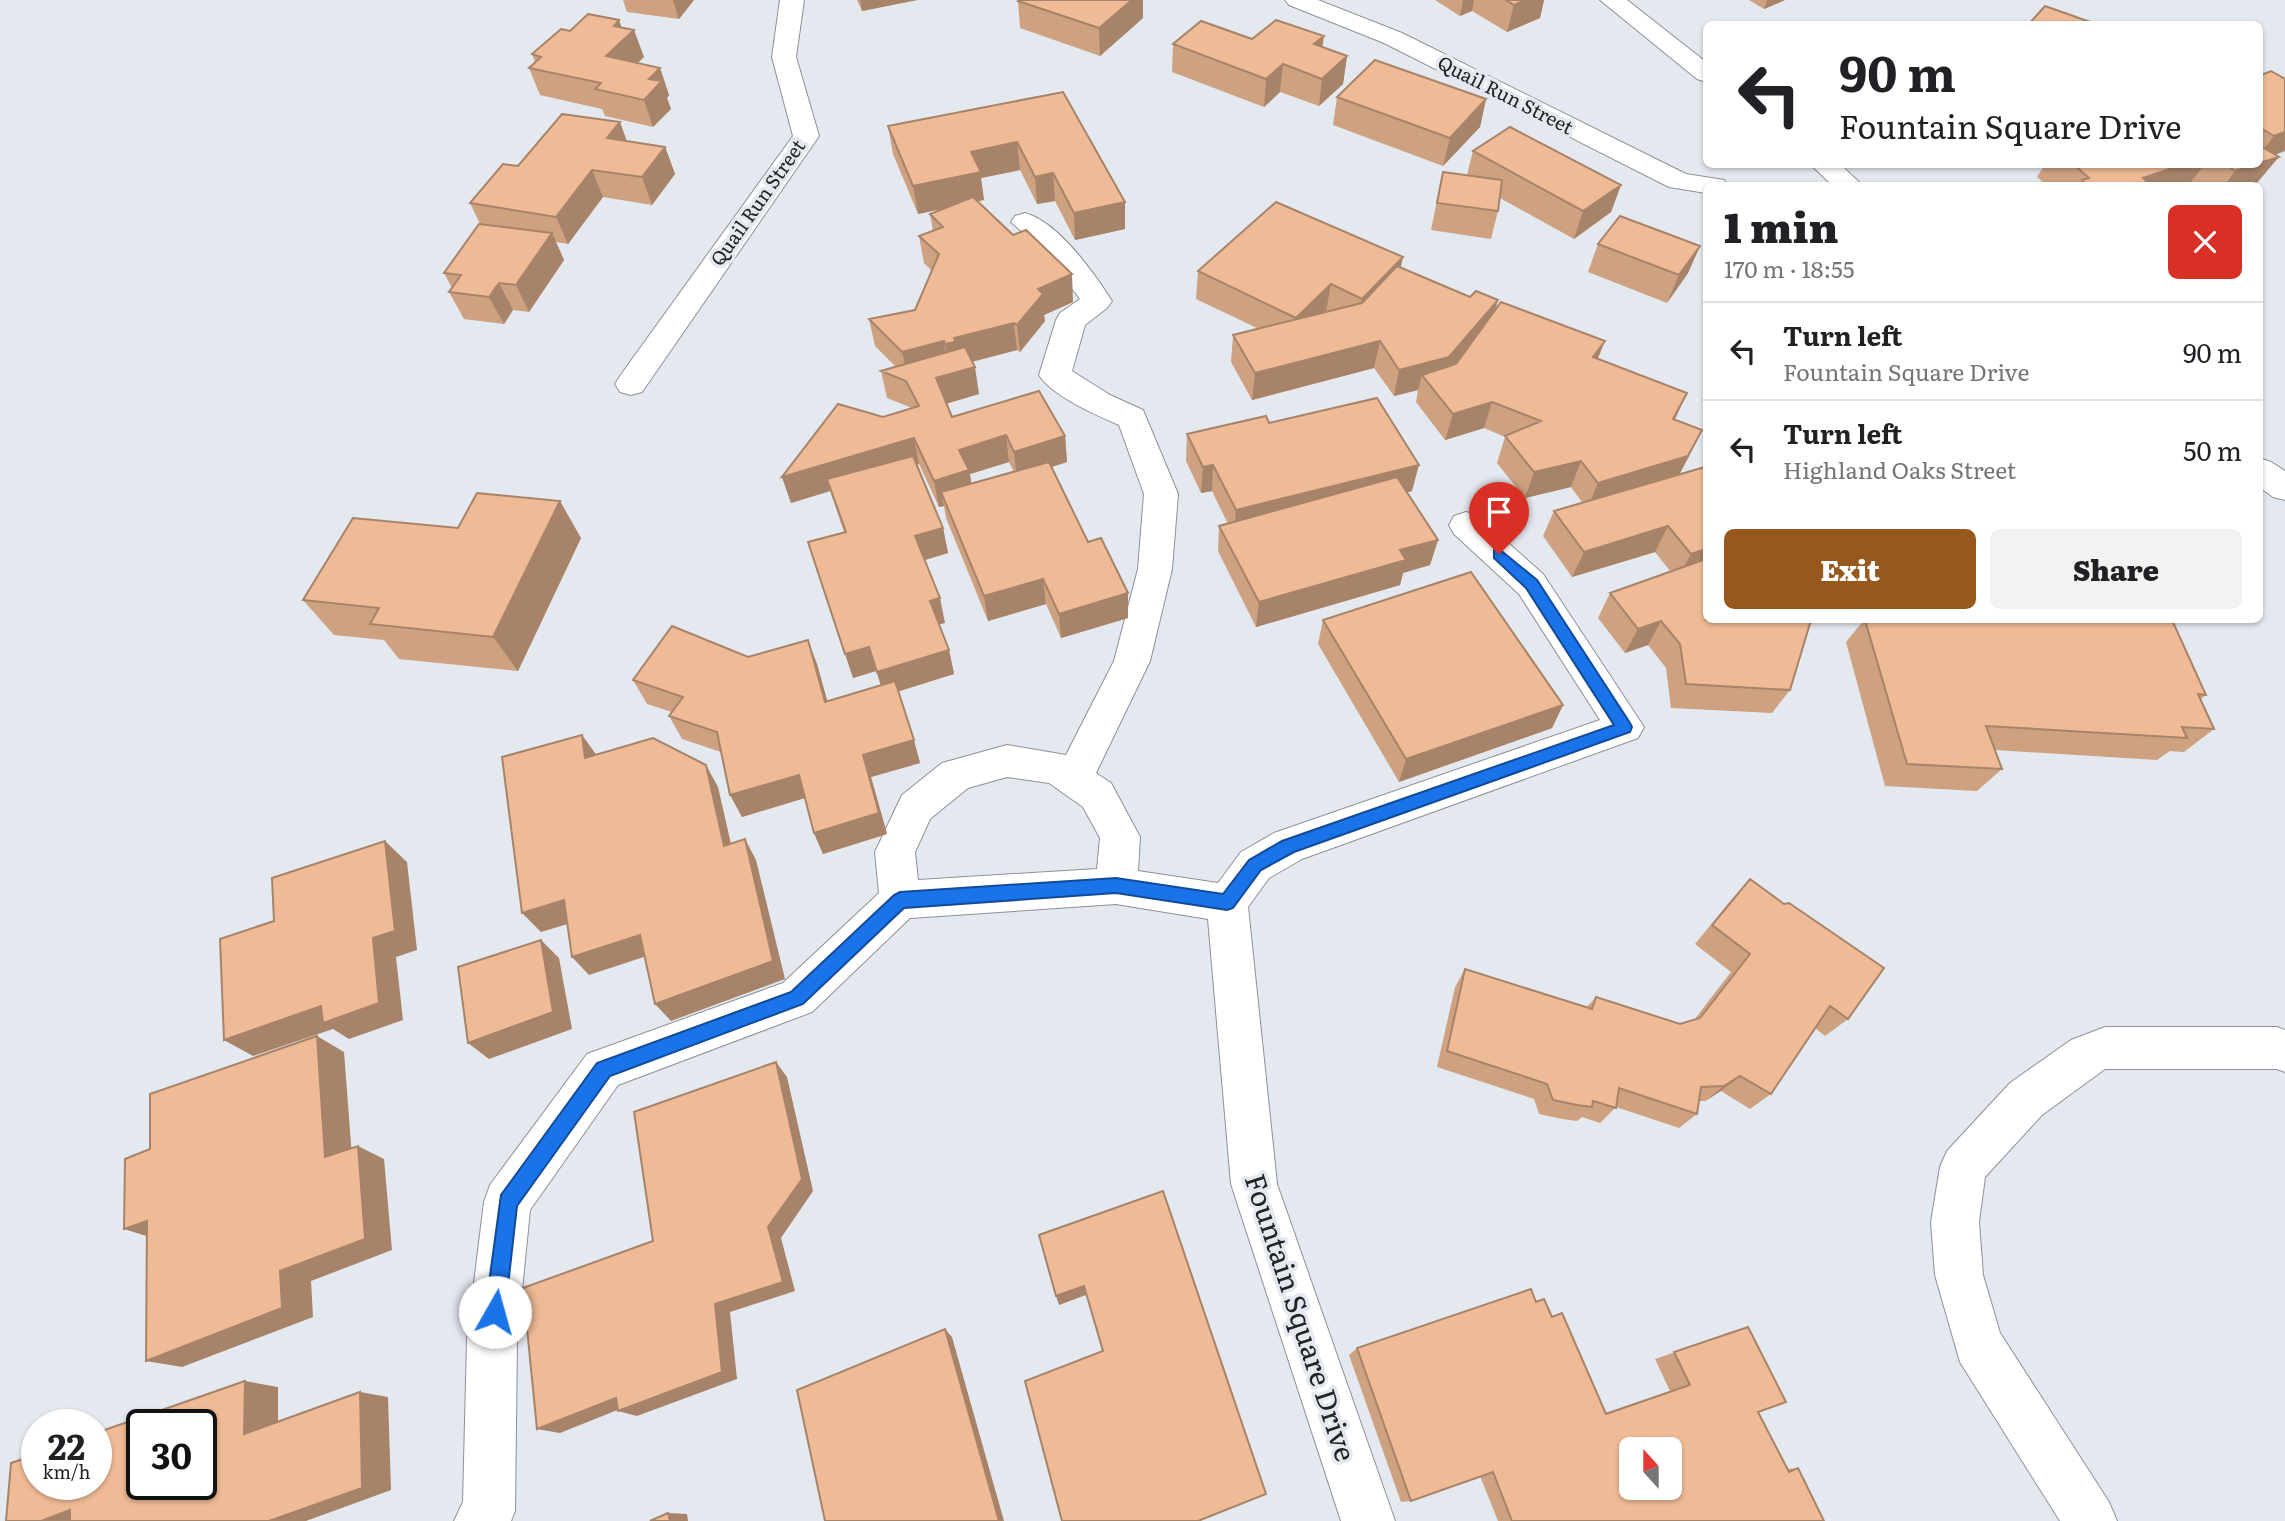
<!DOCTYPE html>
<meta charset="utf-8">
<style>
:root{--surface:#fff;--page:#f2f2f2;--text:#202124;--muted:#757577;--line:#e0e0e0;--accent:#96581d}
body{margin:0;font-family:Literata,serif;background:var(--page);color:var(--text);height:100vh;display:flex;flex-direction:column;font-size:26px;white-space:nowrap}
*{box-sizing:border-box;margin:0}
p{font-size:23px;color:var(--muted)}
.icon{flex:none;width:38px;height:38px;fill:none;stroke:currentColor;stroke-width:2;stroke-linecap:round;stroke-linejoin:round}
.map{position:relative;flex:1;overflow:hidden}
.details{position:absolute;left:1703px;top:182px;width:560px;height:441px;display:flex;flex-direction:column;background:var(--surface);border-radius:10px;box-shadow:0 2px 5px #0004}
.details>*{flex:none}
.hud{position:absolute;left:1703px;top:21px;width:560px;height:147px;border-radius:10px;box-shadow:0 2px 5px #0004;background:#fff;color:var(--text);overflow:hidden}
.needle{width:46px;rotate:339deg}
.buttons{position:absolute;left:1619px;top:1437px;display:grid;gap:14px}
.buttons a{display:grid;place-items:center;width:63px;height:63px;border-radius:10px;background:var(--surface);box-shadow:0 2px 5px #0004;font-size:35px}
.speed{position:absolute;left:21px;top:1409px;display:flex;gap:14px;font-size:35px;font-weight:700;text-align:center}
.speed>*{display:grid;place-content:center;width:91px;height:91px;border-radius:50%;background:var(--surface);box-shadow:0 2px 5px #0004;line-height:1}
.speed small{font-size:18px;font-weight:400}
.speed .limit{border:4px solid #111;border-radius:10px;background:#fff;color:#111}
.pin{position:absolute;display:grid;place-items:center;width:60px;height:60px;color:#fff;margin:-72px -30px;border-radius:50% 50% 50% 0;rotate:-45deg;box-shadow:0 0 7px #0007}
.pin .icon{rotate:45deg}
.me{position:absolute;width:77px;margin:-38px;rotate:7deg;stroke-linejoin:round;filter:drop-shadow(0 0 5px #0008)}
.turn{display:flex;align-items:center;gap:24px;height:147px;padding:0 21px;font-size:32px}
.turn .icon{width:91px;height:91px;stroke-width:2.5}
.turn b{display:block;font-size:49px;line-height:60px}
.round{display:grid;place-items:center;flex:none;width:74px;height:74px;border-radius:10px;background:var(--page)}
.overview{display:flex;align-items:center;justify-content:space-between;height:119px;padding:0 21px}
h1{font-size:42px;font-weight:800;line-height:52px}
.button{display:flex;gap:14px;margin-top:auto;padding:14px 21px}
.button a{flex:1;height:80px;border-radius:10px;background:var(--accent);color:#fff;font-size:28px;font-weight:800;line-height:80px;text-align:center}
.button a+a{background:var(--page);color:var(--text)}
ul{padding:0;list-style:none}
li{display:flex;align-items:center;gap:21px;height:98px;padding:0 21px;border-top:2px solid var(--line)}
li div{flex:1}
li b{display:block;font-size:26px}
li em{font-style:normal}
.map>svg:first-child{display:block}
</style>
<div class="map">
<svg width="2285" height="1521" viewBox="0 0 2285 1521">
<rect width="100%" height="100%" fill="#e4e8ef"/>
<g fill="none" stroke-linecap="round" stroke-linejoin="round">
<g stroke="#8d9197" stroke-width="2">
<path id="minor" d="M780 0H804L796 57 819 136 642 392 631 395 620 392 615 384 620 376 793 136 772 57Z
M1285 0H1318L1402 33 1686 174 1724 180 1727 186H1706V193L1669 187 1384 43 1289 5Z
M1600 0H1627L1706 62V82L1697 79Z
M1810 164H1840L1863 186H1833Z
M1025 213C1058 222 1094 273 1112 301L1107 308 1085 325 1072 371 1110 395 1143 410 1178 494 1172 569 1150 661 1096 773 1111 783 1140 837 1138 871 1218 883 1241 852 1274 833 1600 720 1519 594 1454 534 1449 525 1454 516 1466 512 1478 516 1543 574 1644 727 1638 738 1302 859 1269 878 1248 907 1277 1184 1395 1521H1341L1231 1184 1208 919 1116 904 910 918 812 1012 618 1085 530 1210 517 1340 515 1511 511 1521H454L463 1502 467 1340 484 1202 490 1185 587 1054 783 983 879 893 875 852 902 795 942 763 1007 745 1066 755 1114 661 1138 569 1144 494 1119 425C1096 415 1052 396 1039 375L1056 320 1060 313 1080 299 1043 250 1011 222 1015 216ZM1007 777 1049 783 1083 807 1100 838 1097 869 918 880 915 852 930 819 968 788Z
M2259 458 2271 462 2285 471V500L2273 497 2259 487Z
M2105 1027H2277L2285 1030V1072L2277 1069H2105L2042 1115 1985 1177 1979 1222 1983 1275 2000 1333 2109 1502 2117 1521H2060L1960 1362 1935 1275 1931 1222 1940 1167 1947 1151 2010 1083 2071 1040Z"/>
</g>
<use href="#minor" fill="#fff" fill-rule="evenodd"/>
</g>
<path fill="#cea181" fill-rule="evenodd" d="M623 0H694L679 19 627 12Z
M857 0H917L862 11Z
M1143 0V18L1100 56 1020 28 1018 1Z
M1435 0H1544L1540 18 1507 32 1472 11 1460 16Z
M1749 0H1785L1764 9Z
M619 20 621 27 644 57 637 63 660 68 669 95 667 98 671 109 653 127 605 116 602 109 540 95 529 68 535 62 532 54 570 31Z
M1252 39 1322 47 1347 56 1343 84 1319 106 1280 92 1264 107 1172 72 1173 44Z
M2271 71 2276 155 2256 184 2252 186H2193L2190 183 2184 186H2047L2037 177 2045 164H2259V76Z
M1063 92 1125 229 1075 240 1055 201 1037 204 1020 170 981 178 984 200 977 201 1073 302 1044 315 1045 321 1020 352 1017 350 972 362 979 394 946 404 952 417 1065 436 1067 462 1051 467 1088 542 1128 618 1061 638 1046 604 988 621 946 518 944 506 939 507 919 464 917 465 943 528 948 553 925 560 945 623 939 624 949 650 954 674 898 691 920 763 871 777 887 834 823 854 814 833 805 798 742 817 721 752 682 739 669 716 672 712 647 704 633 680 748 657 817 664 827 701 881 686 876 671 853 678 844 532 830 491 791 503 782 477 883 417 912 408 887 398 881 371 896 367 875 346 869 319 915 310 932 271 924 263 919 236 933 231 930 214 946 208 918 214 893 154 888 126ZM1009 462 1014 472 971 484 970 474Z
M1337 97 1486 99 1480 127 1443 166 1333 125Z
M620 122 626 141 665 147 675 174 652 205 603 197 568 244 556 242 564 260 529 312 513 310 504 324 464 319 449 292 452 288 444 273 480 224 470 203 518 166Z
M1473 151 1621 185 1611 212 1574 239 1500 198 1498 211 1491 239 1431 230 1443 172 1467 175Z
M1598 244 1700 246 1688 273 1667 303 1588 272Z
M1401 268 1470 297 1498 300 1495 310 1598 359 1687 393 1675 420 1689 457 1679 474 1790 690 1772 713 1671 708 1666 668 1648 645 1625 653 1598 618 1610 593 1671 572 1655 552 1572 577 1543 536 1554 511 1582 502 1571 487 1525 498 1497 463 1505 437 1484 428 1445 440 1416 402 1418 390 1394 396 1374 368 1252 400 1231 362 1233 335 1259 329 1196 299 1198 271Z
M1269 423 1412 491 1407 492 1438 540 1430 565 1403 573 1400 585 1256 627 1218 551 1219 526 1228 524 1212 491 1201 493 1186 461 1187 434Z
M581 538 518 671 399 659 384 640 334 635 303 600Z
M1323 620 1563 705 1552 728 1399 782 1318 644Z
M1864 620H2172L2206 695 2201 699 2214 729 2184 752 2170 751 2157 760 1995 750 2002 769 1977 791 1885 786 1846 642Z
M1750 879 1848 1019 1825 1036 1815 1028 1771 1094 1750 1109 1721 1091 1705 1101H1699L1697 1114 1679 1128 1616 1107 1600 1123 1582 1117 1577 1121 1562 1119 1539 1114 1534 1099 1437 1067 1455 987 1465 969 1587 1007 1596 997 1680 1024 1694 1020 1731 972 1695 944 1732 899Z
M1536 1302 1552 1317 1605 1413 1670 1391 1655 1359 1748 1327 1758 1412 1787 1469 1798 1468 1824 1521H1498L1480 1476 1411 1501 1401 1502 1349 1355 1357 1348Z"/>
<path fill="#a78369" d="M673 0H694L679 19Z
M860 0H917L862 11Z
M1132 0H1143V18L1100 56 1099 28Z
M1463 0H1474L1472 11 1460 16Z
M1525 0H1544L1540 18 1507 32 1514 5Z
M1767 0H1785L1764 9Z
M619 20 625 38 634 30 644 57 616 84 606 56 614 26Z
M1324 36 1320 64 1314 44Z
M1347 56 1343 84 1319 106 1322 79Z
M1283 64 1280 92 1264 107 1266 79Z
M660 68 669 95 667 98 671 109 653 127 644 100 649 79Z
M1486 99 1480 127 1443 166 1450 138Z
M620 122 630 150 607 138Z
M2285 132V151L2259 161V155L2274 136Z
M1017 142 1020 170 981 178 984 200 918 214 913 186 971 152Z
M665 147 675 174 652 205 642 177Z
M2279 157 2256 184 2252 186H2224L2235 171 2255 164H2259V163Z
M2185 164H2205L2190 183 2184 186H2138L2143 178Z
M592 170 603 197 568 244 556 217Z
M1053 173 1055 201 1037 204 1035 177Z
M1621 185 1611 212 1574 239 1583 211Z
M1125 202V229L1075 240 1074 213Z
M552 233 564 260 529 312 516 285Z
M1700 246 1688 273 1667 303 1679 275Z
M1403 257 1397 285 1357 326 1362 299Z
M1072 274 1073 302 1044 315 1045 321 1020 352 1017 325 1038 289Z
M499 283 513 310 504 324 489 297Z
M1331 284 1326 311 1292 345 1296 318Z
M1498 300 1490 327 1442 384 1422 375 1418 390 1394 396 1399 370Z
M1014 323 1017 350 959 365 950 371 945 344 954 338Z
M944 341 948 368 908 379 902 352Z
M1380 341 1374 368 1252 400 1255 373Z
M1605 341 1594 368 1593 357Z
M975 367 979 394 941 405 936 378Z
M1492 402 1484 428 1445 440 1453 414Z
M1702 430 1675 483 1587 509 1598 483Z
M1006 435 1009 462 970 474 973 497 941 492 944 506 939 507 934 481 959 450Z
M1065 436 1067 462 1017 478 1014 452Z
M914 438 919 464 831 491 827 479 830 491 791 503 782 477Z
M1581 461 1571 487 1525 498 1534 472Z
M1213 465 1212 491 1201 493 1203 467Z
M1419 465 1412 491 1234 536 1236 510Z
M560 501 581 538 518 671 493 637Z
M1668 526 1655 552 1572 577 1584 552Z
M943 528 948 553 921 561 915 536Z
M1438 540 1430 565 1403 573 1400 585 1256 627 1259 602 1400 550Z
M1706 549V570L1677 579 1691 554Z
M1043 579 1046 604 988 621 984 596Z
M1128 593V618L1061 638 1059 614Z
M940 598 945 623 936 625 930 601Z
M1661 621 1648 645 1625 653 1638 629Z
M808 640 817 664 834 725 825 702Z
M869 647 876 671 853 678 845 654Z
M949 650 954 674 884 696 877 672Z
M1563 705 1552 728 1399 782 1406 759Z
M582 735 598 757 585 758Z
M914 740 920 763 871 777 887 834 823 854 814 833 863 755Z
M706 765 718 787 736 866 724 846Z
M799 775 808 797 742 817 730 795Z
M745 839 756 860 785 979 671 1021 655 1004Z
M385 841 407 862 417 950 396 957 403 1020 349 1039 333 1029 253 1056 224 1040 321 1006 373 938Z
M564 900 581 920 541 932 522 913Z
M640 935 656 953 589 975 572 957Z
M541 940 559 958 572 1029 489 1059 468 1043Z
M317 1036 344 1052 353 1170 325 1157Z
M776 1062 787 1077 813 1191 781 1238 795 1291 730 1312 737 1379 637 1416 618 1411 768 1227Z
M1740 1076 1721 1091 1705 1101 1724 1086Z
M358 1146 384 1159 392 1250 311 1281 313 1317 182 1367 146 1361 280 1271Z
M147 1221 159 1240 124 1229Z
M1084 1286 1086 1295 1059 1305 1056 1296Z
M945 1329 952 1337 1004 1521H999Z
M245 1381 278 1387V1438L244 1434Z
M360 1392 388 1397 391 1490 306 1521H269Z
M616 1398 635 1403 560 1433 537 1429Z
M70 1510 86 1521H41Z
M668 1513 687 1514 688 1521H670Z"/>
<path fill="#efbb96" stroke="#a78369" stroke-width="2" fill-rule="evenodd" d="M1019 0H1132L1099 28 1018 1Z
M1506 0H1525L1514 5Z
M2045 6 2096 24H2029Z
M588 14 619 20 614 26 634 30 606 56 660 68 649 79 662 81 644 100 595 89 601 83 529 68 541 57 532 54 561 29 570 31Z
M1276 20 1324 36 1314 44 1347 56 1322 79 1283 64 1266 79 1173 44 1201 21 1252 39Z
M1375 60 1486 99 1450 138 1337 97Z
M2271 71 2285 79V132L2274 136 2259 127V76Z
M1063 92 1125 202 1074 213 1053 173 1035 177 1017 142 971 152 981 172 913 186 888 126Z
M562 114 620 122 607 138 665 147 642 177 592 170 556 217 470 203 503 164 518 166Z
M1510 127 1621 185 1583 211 1473 151Z
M2259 145 2279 157 2259 163Z
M2073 164H2185L2143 178 2152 186H2088L2082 180 2089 178Z
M2225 164H2255L2235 171Z
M1443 172 1502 180 1498 211 1437 203Z
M973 197 1013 235 1026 230 1072 274 1038 289 1043 294 1017 325 1014 323 954 338 955 342 945 344 944 341 902 352 869 319 915 310 939 254 919 236 943 227 930 214Z
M1276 202 1403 257 1362 299 1331 284 1296 318 1198 271Z
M1620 216 1700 246 1679 275 1598 244Z
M479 224 552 233 516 285 499 283 489 297 449 292 461 275 444 273Z
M1397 266 1470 297 1476 291 1498 300 1449 357 1399 370 1380 341 1255 373 1233 335 1362 303Z
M1501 302 1605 341 1593 357 1687 393 1673 419 1702 430 1688 456 1598 483 1581 461 1534 472 1505 436 1541 421 1492 402 1453 414 1422 375 1456 364Z
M965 347 975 367 936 378 952 417 1039 391 1065 436 1014 452 1006 435 959 450 969 470 934 481 914 438 782 477 838 404 883 417 919 406 906 381 881 371Z
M1377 398 1419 465 1236 510 1213 465 1203 467 1187 434 1266 416 1269 423Z
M913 456 943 528 915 536 940 598 930 601 949 650 877 672 869 647 845 654 808 542 846 532 827 479Z
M1049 462 1088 542 1101 538 1128 593 1059 614 1043 579 984 596 941 492Z
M1705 467 1706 468V549L1691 554 1668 526 1584 552 1554 511Z
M1397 477 1438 540 1400 550 1406 560 1259 602 1219 526Z
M477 493 560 501 493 637 370 624 379 608 303 600 353 518 458 528Z
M1706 559V620H1811L1790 690 1686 684 1680 644 1661 621 1638 629 1610 593Z
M1471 572 1563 705 1406 759 1323 620Z
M1865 620 1908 621V620H2172L2206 695 2198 694 2214 729 2182 727 2187 738 1986 726 2002 769 1907 764Z
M672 626 748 657 808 640 825 702 895 681 914 740 863 755 879 813 814 833 799 775 730 795 717 732 669 716 683 697 633 680Z
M582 735 585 758 653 738 706 765 724 846 745 839 773 961 655 1004 640 935 572 957 564 900 522 913 502 757Z
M385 841 395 931 373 938 379 1003 323 1023 321 1006 224 1040 220 939 274 921 272 878Z
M1750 879 1784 904 1789 903 1884 968 1848 1019 1830 1006 1771 1094 1740 1076 1724 1086 1701 1087 1697 1114 1619 1088 1616 1108 1593 1101 1592 1107 1577 1105 1553 1100 1547 1084 1447 1051 1465 969 1592 1009 1596 997 1680 1024 1700 1018 1750 954 1712 925Z
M541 940 553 1012 468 1043 458 967Z
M317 1036 325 1157 358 1146 365 1239 280 1271 282 1308 146 1361 147 1221 124 1229 125 1159 150 1149V1094Z
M776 1062 802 1179 768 1227 783 1282 715 1304 722 1372 618 1411 616 1398 537 1429 523 1288 653 1241 634 1112Z
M1163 1191 1266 1494 1198 1521H1062L1025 1381 1103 1351 1084 1286 1056 1296 1039 1235Z
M1531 1289 1536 1302 1544 1299 1552 1317 1562 1313 1606 1414 1690 1385 1674 1352 1748 1327 1786 1402 1758 1412 1789 1472 1798 1468 1824 1521H1512L1493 1472 1411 1501 1357 1348ZM1631 1449H1670V1488H1631Z
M945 1329 999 1521H825L797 1390Z
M245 1381 244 1434 360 1392 362 1488 269 1521H70V1510L41 1521H6L11 1463 37 1454V1484H96V1433ZM142 1424H201V1484H142Z
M668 1513 670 1521H650Z"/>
<path fill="#1a73e8" stroke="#114b97" stroke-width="2" d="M1499 549 1537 580 1630 723 1632 727 1630 732 1294 852 1261 870 1233 908 1227 910 1116 893 904 908 803 1004 610 1076 517 1206 505 1312 502 1320 495 1323 488 1320 485 1312 501 1195 597 1063 791 992 894 895 900 892 1116 878 1223 894 1249 860 1282 841 1614 725 1526 588 1494 558V550Z"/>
<g text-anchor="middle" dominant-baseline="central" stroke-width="7" stroke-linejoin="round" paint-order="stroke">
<g font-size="19" fill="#222326" stroke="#e4e8ef">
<text transform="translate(1506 94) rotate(27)">Quail Run Street</text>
<text transform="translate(757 202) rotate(-55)">Quail Run Street</text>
</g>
<g font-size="28" fill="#222326" stroke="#e4e8ef">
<text transform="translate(1302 1317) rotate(72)">Fountain Square Drive</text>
</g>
</g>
</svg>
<div class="buttons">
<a><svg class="needle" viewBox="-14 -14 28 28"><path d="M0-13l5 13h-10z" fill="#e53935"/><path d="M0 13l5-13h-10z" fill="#757577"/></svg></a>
</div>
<div class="speed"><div>22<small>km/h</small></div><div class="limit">30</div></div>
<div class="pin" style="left:1499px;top:554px;background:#d93025"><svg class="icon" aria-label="arrive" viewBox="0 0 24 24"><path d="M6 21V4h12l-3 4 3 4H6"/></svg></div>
<svg class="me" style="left:495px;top:1312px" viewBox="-20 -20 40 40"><circle r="19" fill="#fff"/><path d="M0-13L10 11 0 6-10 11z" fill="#1a73e8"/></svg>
<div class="hud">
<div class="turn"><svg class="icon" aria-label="left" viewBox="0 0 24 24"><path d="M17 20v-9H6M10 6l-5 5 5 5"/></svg><div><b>90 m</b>Fountain Square Drive</div></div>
</div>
<section class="details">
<div class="overview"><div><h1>1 min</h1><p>170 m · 18:55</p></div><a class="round" style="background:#d93025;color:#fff"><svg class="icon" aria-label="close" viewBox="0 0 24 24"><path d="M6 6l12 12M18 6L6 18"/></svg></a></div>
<ul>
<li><svg class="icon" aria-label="left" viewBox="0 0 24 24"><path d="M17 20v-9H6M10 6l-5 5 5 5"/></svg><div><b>Turn left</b><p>Fountain Square Drive</p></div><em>90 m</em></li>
<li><svg class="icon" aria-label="left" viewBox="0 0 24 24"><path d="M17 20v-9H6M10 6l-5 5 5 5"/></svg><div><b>Turn left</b><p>Highland Oaks Street</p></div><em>50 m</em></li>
</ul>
<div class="button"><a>Exit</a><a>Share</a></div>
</section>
</div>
